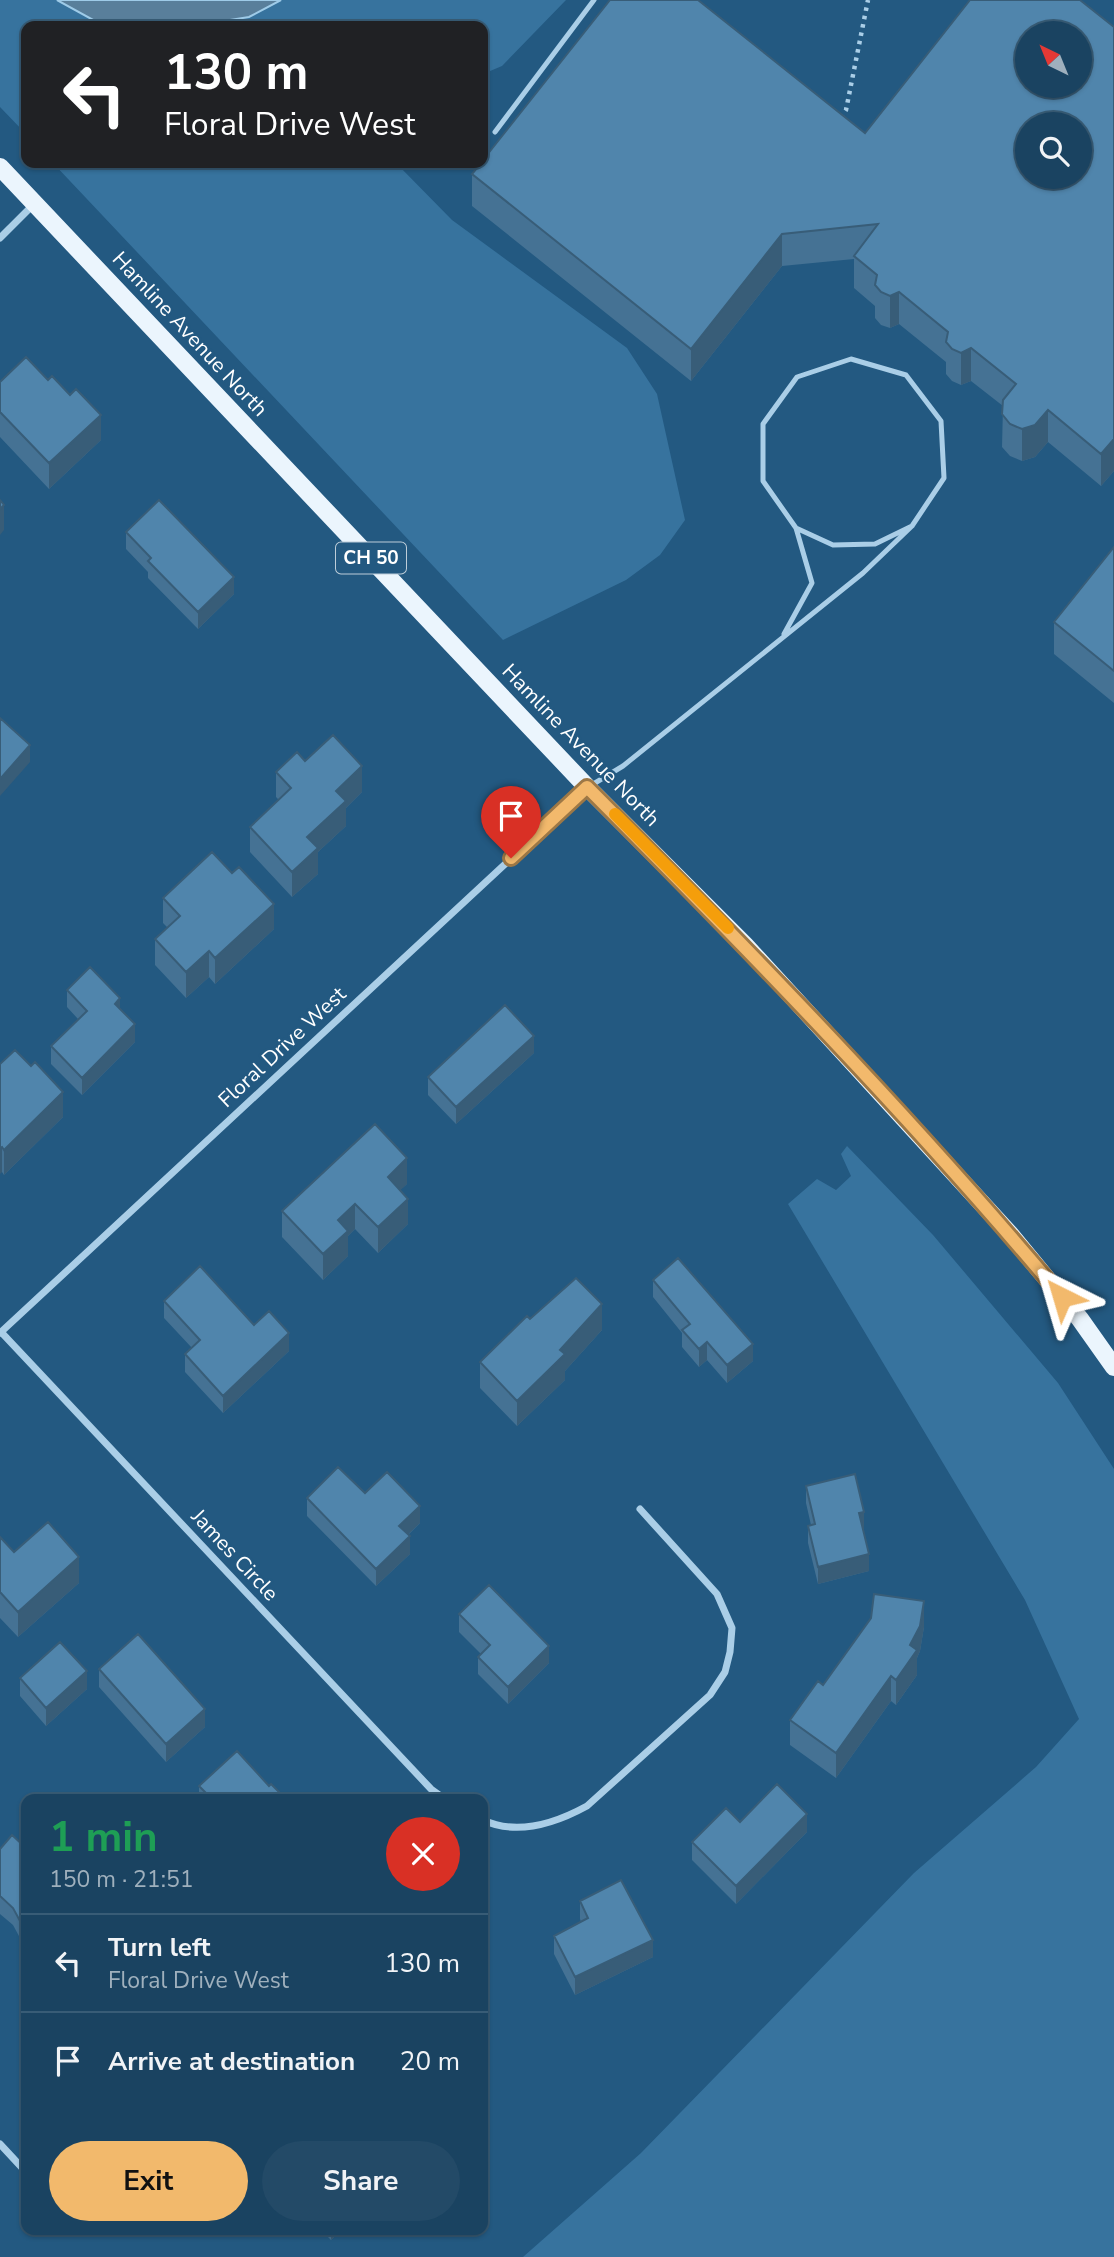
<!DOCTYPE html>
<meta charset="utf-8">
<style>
:root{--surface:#1a4361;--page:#234a67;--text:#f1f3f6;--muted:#9fb0bd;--line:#385c76;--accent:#f2b96c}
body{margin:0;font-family:"Nunito Sans",sans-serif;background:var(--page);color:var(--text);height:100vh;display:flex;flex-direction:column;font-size:26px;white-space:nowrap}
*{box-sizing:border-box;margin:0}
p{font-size:23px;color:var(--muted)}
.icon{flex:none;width:38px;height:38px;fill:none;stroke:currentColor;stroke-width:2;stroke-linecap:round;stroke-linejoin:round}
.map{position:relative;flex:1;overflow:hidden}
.drawer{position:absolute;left:21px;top:1794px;width:467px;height:441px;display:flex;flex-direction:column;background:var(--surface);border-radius:14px;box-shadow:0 2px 5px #0004,0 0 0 2px var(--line)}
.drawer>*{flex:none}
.banner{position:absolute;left:21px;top:21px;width:467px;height:147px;border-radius:14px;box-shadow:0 2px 5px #0004,0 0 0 2px var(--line);background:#202124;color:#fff;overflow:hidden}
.needle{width:46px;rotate:317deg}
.buttons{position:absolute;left:1015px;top:21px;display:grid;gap:14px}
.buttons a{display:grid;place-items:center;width:77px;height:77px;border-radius:50%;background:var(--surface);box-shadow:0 2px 5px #0004,0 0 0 2px var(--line);font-size:35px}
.pin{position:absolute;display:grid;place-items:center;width:60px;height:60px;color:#fff;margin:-72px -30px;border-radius:50% 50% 50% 0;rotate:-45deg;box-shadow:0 0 7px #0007}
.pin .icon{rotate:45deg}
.me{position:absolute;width:77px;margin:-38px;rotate:320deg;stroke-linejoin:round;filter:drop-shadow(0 0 5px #0008)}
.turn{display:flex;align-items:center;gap:24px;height:147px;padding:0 28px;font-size:32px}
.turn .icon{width:91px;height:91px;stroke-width:2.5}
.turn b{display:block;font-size:49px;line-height:60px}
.round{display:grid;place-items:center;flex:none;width:74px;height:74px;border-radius:37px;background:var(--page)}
.headline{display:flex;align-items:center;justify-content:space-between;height:119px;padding:0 28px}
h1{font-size:42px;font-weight:700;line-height:52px;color:#1e9e55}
.action{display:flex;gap:14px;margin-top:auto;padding:14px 28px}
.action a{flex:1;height:80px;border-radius:42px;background:var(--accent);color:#111;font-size:28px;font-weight:700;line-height:80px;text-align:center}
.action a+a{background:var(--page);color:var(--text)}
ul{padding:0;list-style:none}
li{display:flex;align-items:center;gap:21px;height:98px;padding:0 28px;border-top:2px solid var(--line)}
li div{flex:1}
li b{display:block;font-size:26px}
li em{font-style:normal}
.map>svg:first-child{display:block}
</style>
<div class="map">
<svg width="1114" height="2257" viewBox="0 0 1114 2257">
<rect width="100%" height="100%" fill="#235981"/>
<path fill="#37739e" d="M0 0H57L104 26H26V134L0 107Z
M281 0H566L502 66 483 74V26H192L249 17Z
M53 163H396L452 220 627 348 657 394 685 520 660 555 626 580 503 640Z
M847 1146 933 1235 1058 1383 1114 1469V2257H523L641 2153 914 1873 1036 1767 1079 1719 1025 1600 788 1204 817 1179 836 1190 851 1176 841 1154Z"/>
<path fill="#597f9b" stroke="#9ecbe8" stroke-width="2" d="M57 0H281L249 17 192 26H104Z"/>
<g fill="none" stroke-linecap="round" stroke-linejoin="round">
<path stroke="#aacee7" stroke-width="4.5" stroke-dasharray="3.5 5" stroke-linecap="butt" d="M841 118 846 110 868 0"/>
<path stroke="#aacee7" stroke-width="5" d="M495 132 594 0
M784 634 812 583 796 528
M590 786 623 766 863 573 912 526 944 478 941 421 906 375 851 359 797 377 763 424V481L796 528 833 545 875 544 912 526"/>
<path stroke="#aacee7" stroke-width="7" d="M0 238 34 204
M1 1332 431 1789 445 1799
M0 1333 587 788
M483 1820C517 1836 556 1823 587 1806L710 1695 725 1672 730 1652 732 1628 717 1594 640 1509
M0 2144 26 2172"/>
<path stroke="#ebf5fd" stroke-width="18" d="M0 167 587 787 745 945 1009 1233 1080 1319 1114 1367"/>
</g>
<path fill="#457294" d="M1114 27V471L1101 486 1048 442 1035 457 1022 461 1010 456 1002 447 1003 406 971 381 961 385 952 381 946 374V362L899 324 890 328 881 325 875 318V306L854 288V259L782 266 691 381 472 206V174L865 133Z
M0 382 101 440 49 489 0 437Z
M126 532 234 594 198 629 148 578V572L126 549Z
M1114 547V703L1054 654V622Z
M305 761 362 792 346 808V826L318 852V874L292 897 250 852V827L279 800 276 797V772Z
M163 898 274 929 215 984 209 977 186 998 155 965V939L168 928 163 923Z
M67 990 120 1009 135 1042 82 1095 51 1064V1046L78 1019 67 1007Z
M534 1053 456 1124 428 1095V1077Z
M0 1064 63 1117 4 1175 2 1172Z
M407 1184 400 1190 408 1224 378 1253 355 1229 348 1236V1256L323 1280 282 1237V1211Z
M653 1280 753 1361 727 1383 707 1360 699 1367 682 1347V1333L653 1297Z
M164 1301 254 1325 289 1351 223 1413 185 1372V1354L192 1348 164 1318Z
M530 1319 602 1330 565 1371V1380L517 1426 480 1388V1362Z
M806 1486 864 1529 863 1530 869 1571 818 1584 808 1543V1526L811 1525 806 1503Z
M365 1493 420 1523 408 1535 410 1554 376 1586 307 1516V1498Z
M0 1537 14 1552 79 1583 18 1637 0 1618Z
M459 1614 549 1663 508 1704 478 1674V1657L481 1654 459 1632Z
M924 1627 920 1651 917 1658V1675L896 1705 891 1701 836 1778 790 1745V1720L823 1685Z
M99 1669 205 1727 166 1762 99 1687Z
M20 1678 87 1689 46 1726 20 1696Z
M199 1786H269L286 1799H199Z
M740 1822 807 1832 736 1904 692 1860V1842Z
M26 1848V1949L13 1925 0 1914V1849Z
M580 1901 653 1957 575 1995 554 1954V1936L581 1922 580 1919Z
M321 2230H342L331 2240Z"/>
<path fill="#385d78" d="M782 234V266L691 381V349Z
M899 292V324L890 328V296Z
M971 348V381L961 385V353Z
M1048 410V442L1035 457 1022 461V429Z
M101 415V440L49 489V463Z
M1114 439V471L1101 486V454Z
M4 505V530L0 535V509Z
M234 577V594L198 629V612Z
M30 745V762L0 796V779Z
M362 766V792L346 808V826L318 852V874L292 897V872L307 837 336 791Z
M274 904V929L215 984V958Z
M209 951V977L186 998V972Z
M120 998V1015L115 1004Z
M135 1024V1042L82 1095V1078Z
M534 1036V1053L456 1124V1107Z
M63 1092V1117L4 1175V1150Z
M2 1147V1172L0 1174V1148Z
M407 1158V1184L388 1202V1177Z
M408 1199V1224L378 1253V1227Z
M355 1204V1229L348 1236V1256L323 1280V1254L338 1220Z
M602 1304V1330L565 1371V1380L517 1426V1401L560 1350Z
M289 1333V1351L223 1413V1396Z
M707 1342V1360L699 1367V1349Z
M753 1344V1361L727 1383V1365Z
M420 1506V1523L399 1543V1526Z
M864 1512V1529L859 1531V1513Z
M410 1536V1554L376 1586V1569Z
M869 1554V1571L818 1584V1567Z
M79 1557V1583L18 1637V1612Z
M924 1601V1627L920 1651 917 1658V1675L896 1705V1680L910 1645Z
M549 1646V1663L508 1704V1687Z
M87 1671V1689L46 1726V1708Z
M891 1676V1701L836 1778V1753Z
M205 1709V1727L166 1762V1744Z
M807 1814V1832L736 1904V1886Z
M653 1940V1957L575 1995V1977Z
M331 2230H342L331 2240Z"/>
<path fill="#5085ac" stroke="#385d78" stroke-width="2" fill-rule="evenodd" d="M610 0H698L865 133 970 0H1080L1114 27V439L1101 454 1048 410 1035 425 1022 429 1010 424 1002 414 1003 400 1016 384 971 348 961 353 952 349 946 342 948 332 899 292 890 296 881 292 875 285 877 275 854 256 878 224 782 234 691 349 472 174 481 163H483V160ZM1027 33H1080V86H1027ZM1027 124H1080V177H1027Z
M26 357 48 380 52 376 70 395 76 389 101 415 49 463 0 412V382Z
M0 500 4 505 0 509Z
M159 500 234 577 198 612 148 561 151 558 126 532Z
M1114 547V671L1054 622Z
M0 718 30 745 0 779Z
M333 735 362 766 336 791 346 801 307 837 318 848 292 872 250 827 291 788 276 772 297 752 305 761Z
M212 852 232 873 239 867 274 904 215 958 209 951 186 972 155 939 180 916 163 898Z
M90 967 120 998 115 1004 135 1024 82 1078 51 1046 87 1011 67 990Z
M505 1005 534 1036 456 1107 428 1077Z
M15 1050 31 1066 35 1062 63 1092 4 1150 2 1147 0 1148V1064Z
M375 1124 407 1158 388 1177 408 1199 378 1227 355 1204 338 1220 348 1231 323 1254 282 1211Z
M678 1258 753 1344 727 1365 707 1342 699 1349 682 1330 690 1324 653 1280Z
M200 1266 254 1325 269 1311 289 1333 223 1396 185 1354 200 1340 164 1301Z
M576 1278 602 1304 560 1350 565 1354 517 1401 480 1362 527 1316 530 1319Z
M338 1467 365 1493 387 1472 420 1506 399 1526 410 1536 376 1569 307 1498Z
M855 1474 864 1512 859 1513 869 1554 818 1567 808 1526 815 1524 806 1486Z
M48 1522 79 1557 18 1612 0 1592V1537L14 1552Z
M489 1585 549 1646 508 1687 478 1657 490 1645 459 1614Z
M874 1594 924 1601 920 1626 910 1645 917 1650 896 1680 891 1676 836 1753 790 1720 818 1681 823 1685 871 1618Z
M138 1634 205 1709 166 1744 99 1669Z
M60 1642 87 1671 46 1708 20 1678Z
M237 1751 269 1786 271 1784 286 1799H212L199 1786Z
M777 1784 807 1814 736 1886 692 1842 726 1808 740 1822Z
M12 1835 26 1848V1932L13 1908 0 1896V1849Z
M621 1880 653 1940 575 1977 554 1936 588 1918 580 1901Z"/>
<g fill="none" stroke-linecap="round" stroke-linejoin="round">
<g stroke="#9d7846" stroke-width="18">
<path id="route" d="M511 858 587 787C751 952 913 1119 1062 1297"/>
</g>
<use href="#route" stroke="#f2b96c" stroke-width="12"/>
<path stroke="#f59e0b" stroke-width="12" d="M615 814 728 928"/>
</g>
<g text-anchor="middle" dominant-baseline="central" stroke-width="5" stroke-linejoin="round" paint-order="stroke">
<rect fill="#235981" stroke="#bdcdd9" stroke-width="2" x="336" y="542.5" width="70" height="31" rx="5"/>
<g font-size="19" font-weight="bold" fill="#fff">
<text x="371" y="558">CH 50</text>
</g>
<g font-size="21" fill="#fff" stroke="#235981">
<text transform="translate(190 334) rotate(47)">Hamline Avenue North</text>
<text transform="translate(581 745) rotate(46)">Hamline Avenue North</text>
<text transform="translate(282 1047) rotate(-43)">Floral Drive West</text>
<text transform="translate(235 1555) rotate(47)">James Circle</text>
</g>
</g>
</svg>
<div class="buttons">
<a><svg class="needle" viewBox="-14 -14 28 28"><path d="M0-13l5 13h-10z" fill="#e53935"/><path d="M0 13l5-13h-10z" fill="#9fb0bd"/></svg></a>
<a><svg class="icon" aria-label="search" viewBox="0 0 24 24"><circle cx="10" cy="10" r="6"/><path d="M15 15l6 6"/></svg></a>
</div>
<div class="pin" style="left:511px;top:858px;background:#d93025"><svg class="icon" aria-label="arrive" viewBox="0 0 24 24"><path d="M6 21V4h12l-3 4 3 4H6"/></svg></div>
<svg class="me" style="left:1062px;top:1297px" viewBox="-20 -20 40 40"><path d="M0-17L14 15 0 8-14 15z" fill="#f2b96c" stroke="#fff" stroke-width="4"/></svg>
<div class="banner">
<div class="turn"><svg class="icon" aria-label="left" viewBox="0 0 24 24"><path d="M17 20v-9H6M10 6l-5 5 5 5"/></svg><div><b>130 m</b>Floral Drive West</div></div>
</div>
<section class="drawer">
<div class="headline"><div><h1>1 min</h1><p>150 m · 21:51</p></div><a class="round" style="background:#d93025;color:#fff"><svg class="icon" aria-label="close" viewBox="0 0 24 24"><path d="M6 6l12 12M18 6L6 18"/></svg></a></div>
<ul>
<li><svg class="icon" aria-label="left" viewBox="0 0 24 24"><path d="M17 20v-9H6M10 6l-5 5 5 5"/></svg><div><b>Turn left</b><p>Floral Drive West</p></div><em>130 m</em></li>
<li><svg class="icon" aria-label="arrive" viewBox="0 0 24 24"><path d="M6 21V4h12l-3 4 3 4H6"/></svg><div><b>Arrive at destination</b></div><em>20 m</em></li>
</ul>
<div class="action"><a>Exit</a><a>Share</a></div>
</section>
</div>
